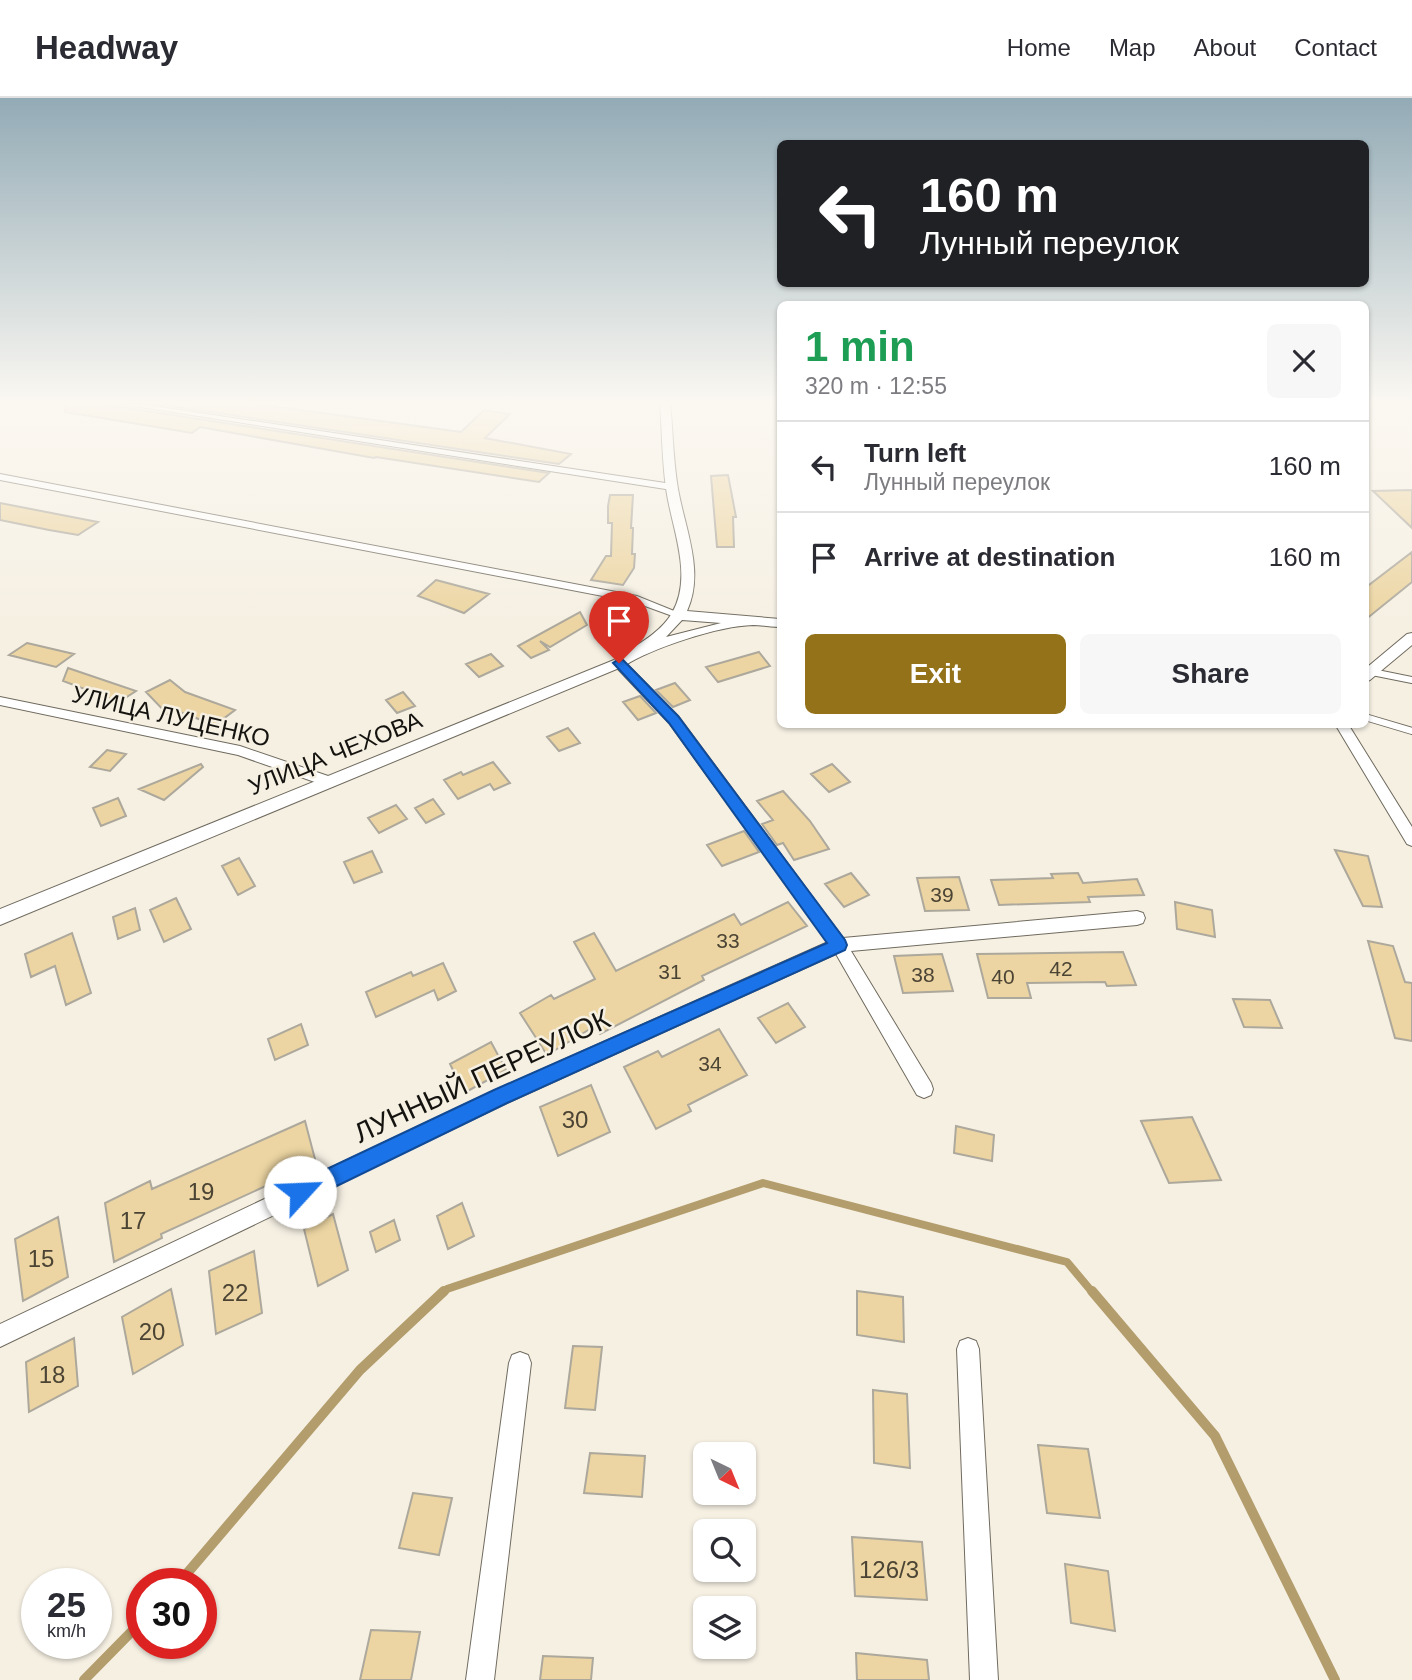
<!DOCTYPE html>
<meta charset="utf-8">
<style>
:root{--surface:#fff;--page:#f7f7f7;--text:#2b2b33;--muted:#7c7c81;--line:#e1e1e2;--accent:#937219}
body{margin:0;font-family:Helvetica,sans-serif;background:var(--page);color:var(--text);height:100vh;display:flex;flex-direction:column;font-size:26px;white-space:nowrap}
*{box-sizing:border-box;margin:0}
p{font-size:23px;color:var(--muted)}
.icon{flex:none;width:38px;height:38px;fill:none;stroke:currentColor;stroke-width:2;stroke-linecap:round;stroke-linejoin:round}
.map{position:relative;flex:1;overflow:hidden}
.panel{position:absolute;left:777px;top:203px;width:592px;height:427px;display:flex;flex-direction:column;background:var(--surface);border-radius:10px;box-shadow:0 2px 5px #0004}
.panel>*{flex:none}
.hud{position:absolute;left:777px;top:42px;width:592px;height:147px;border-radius:10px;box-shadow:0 2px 5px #0004;background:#202124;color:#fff;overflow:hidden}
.needle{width:46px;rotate:137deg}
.controls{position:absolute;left:693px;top:1344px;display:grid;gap:14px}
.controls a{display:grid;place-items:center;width:63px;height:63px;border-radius:10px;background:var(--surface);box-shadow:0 2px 5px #0004;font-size:35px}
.speed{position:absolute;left:21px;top:1470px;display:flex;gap:14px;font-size:35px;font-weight:700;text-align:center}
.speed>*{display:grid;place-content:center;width:91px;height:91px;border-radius:50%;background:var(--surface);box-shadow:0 2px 5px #0004;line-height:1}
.speed small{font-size:18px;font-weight:400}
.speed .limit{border:10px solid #d22;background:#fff;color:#111}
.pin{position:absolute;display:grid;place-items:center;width:60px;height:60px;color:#fff;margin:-72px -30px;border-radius:50% 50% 50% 0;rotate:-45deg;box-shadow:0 0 7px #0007}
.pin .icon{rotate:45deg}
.me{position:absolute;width:77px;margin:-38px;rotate:65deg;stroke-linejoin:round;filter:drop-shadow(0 0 5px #0008)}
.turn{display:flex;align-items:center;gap:24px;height:147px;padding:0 28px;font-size:32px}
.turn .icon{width:91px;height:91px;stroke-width:2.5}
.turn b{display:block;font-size:49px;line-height:60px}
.round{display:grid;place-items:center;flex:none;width:74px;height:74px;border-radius:10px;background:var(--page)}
.headline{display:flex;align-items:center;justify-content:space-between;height:119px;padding:0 28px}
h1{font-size:42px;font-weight:700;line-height:52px;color:#1e9e55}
.cta{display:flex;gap:14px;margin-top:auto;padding:14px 28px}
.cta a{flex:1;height:80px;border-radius:10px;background:var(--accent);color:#fff;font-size:28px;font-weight:700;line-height:80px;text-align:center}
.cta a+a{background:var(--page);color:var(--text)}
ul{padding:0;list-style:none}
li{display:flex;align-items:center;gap:21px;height:91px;padding:0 28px;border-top:2px solid var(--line)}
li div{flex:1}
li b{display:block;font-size:26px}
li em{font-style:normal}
header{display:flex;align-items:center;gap:42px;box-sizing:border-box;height:98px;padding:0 35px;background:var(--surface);border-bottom:2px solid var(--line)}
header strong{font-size:33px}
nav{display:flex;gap:38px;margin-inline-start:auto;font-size:24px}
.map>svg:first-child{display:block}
</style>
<header>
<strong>Headway</strong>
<nav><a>Home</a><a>Map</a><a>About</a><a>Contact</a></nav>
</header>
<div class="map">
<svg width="1412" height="1582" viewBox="0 0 1412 1582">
<rect width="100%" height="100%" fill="#f6f0e3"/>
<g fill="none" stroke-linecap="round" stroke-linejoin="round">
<path stroke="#b39d6c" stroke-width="8" d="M443 1195 447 1191 763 1085 1067 1164 1093 1195"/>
<path stroke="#b39d6c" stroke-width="10" d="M1092 1193 1215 1338 1335 1582
M178 1486 360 1272 444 1193
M84 1582 142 1523"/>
</g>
<path fill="#ecd5a2" stroke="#ada89c" stroke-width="2" d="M66 304H105L108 307 549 375 539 384 376 359 374 360 200 329 192 335 65 314Z
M143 304H241L461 334 484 312 510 316 485 340 571 356 559 366Z
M728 377 736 419H733L734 449H717L711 378Z
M1412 392V430L1373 393Z
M610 397H633L631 430H633L632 456H635L634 470 623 487 591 482 606 458H611L612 425H608V408Z
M0 405 98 424 78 437 49 432 0 422Z
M1412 454V484L1365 522V490Z
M436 482 489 496 464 515 418 498Z
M580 514 587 527 550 549 540 543 549 552 531 560 518 548Z
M27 545 74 556 56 569 9 557Z
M759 554 770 568 718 584 706 569Z
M491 556 503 568 479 579 466 566Z
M68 570 136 593 119 604 63 583Z
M170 582 185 594 235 612 215 627 174 612 168 617 146 594Z
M675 585 690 602 673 609 656 592Z
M403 594 415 608 397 615 386 602Z
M640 598 656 615 638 622 623 604Z
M568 630 580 645 559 653 547 639Z
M107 652 126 656 110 673 90 669Z
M493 664 510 685 494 692 490 686 458 701 444 682 461 674 463 677Z
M201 666 203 669 164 702 139 691Z
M832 666 850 684 829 694 811 676Z
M783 693 810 723 829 751 794 762 783 745 777 747 762 726 773 722 757 703Z
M118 700 126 718 101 728 93 710Z
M433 701 444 716 426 725 415 710Z
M396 707 407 721 379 735 368 720Z
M744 733 759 754 722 768 707 747Z
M1335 752 1368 758 1382 809 1363 808Z
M372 753 382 774 354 785 344 764Z
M239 760 255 788 238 797 222 768Z
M851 775 869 797 844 809 825 786Z
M1078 775 1083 785 1137 781 1144 797 1088 799 1090 804 999 807 991 782 1053 780 1051 776Z
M959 779 969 812 925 813 917 780Z
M176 800 191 831 164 844 150 812Z
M788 804 807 828 702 878 704 882 600 936 595 928 547 957 520 915 551 897 554 901 595 881 574 844 594 835 616 873 734 816 741 827Z
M1175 804 1212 812 1215 839 1177 831Z
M135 810 140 832 118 841 113 819Z
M72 835 91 895 66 907 55 868 31 879 25 856Z
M1368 843 1393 848 1405 884 1412 885V943L1395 940Z
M1123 854 1136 887 1107 888 1105 884 1027 885 1031 900H988L977 856Z
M942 856 953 893 903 895 894 858Z
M443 865 456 893 438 902 434 892 376 919 366 894 411 874 413 878Z
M1233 901 1270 902 1282 930 1244 929Z
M788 905 805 929 776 945 758 920Z
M301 926 308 947 275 962 268 941Z
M719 931 747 977 688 1007 691 1013 656 1031 624 969 658 953 662 959Z
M491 944 506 972 464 995 450 966Z
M591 987 610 1034 558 1058 540 1009Z
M1192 1019 1221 1082 1169 1085 1141 1023Z
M305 1023 316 1065 161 1136 162 1140 114 1164 105 1105 150 1083 152 1091Z
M956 1028 994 1037 992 1063 954 1055Z
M462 1105 474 1138 448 1151 437 1118Z
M333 1116 348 1172 318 1188 304 1131Z
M58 1119 68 1179 23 1203 15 1141Z
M394 1122 400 1142 376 1154 370 1134Z
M254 1153 262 1215 216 1236 209 1173Z
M171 1191 183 1247 133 1276 122 1219Z
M857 1193 903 1199 904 1244 857 1237Z
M74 1240 78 1288 29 1314 26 1264Z
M573 1248 602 1249 595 1312 565 1310Z
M873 1292 907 1296 910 1370 874 1365Z
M1038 1347 1088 1351 1100 1420 1047 1415Z
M590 1355 645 1358 642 1399 584 1395Z
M413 1395 452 1400 439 1457 399 1450Z
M852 1439 922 1444 927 1502 855 1498Z
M1065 1466 1108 1473 1115 1533 1071 1525Z
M371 1532 420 1534 411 1582H360Z
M856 1555 927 1562 929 1582H857Z
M543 1558 593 1560 591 1582H540Z"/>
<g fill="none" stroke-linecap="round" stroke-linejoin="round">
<g stroke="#706b5f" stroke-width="8">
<path id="service" d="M1372 574 1412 582
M1365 619 1412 633"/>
</g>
<g stroke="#706b5f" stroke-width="2">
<path id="minor" d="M108 304H127L672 386 677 389 672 392Z
M0 376 637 498 684 517 678 520 634 504 0 382Z
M619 561 623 562 679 619 843 840 1137 813 1143 815 1145 820 1143 825 1137 827 851 853 931 985 933 991 931 997 924 1000 917 997 836 856 507 1005 0 1249V1226L493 993 828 844 669 625 615 568V562Z
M0 599 240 648 334 680 336 684 329 689 238 657 0 607Z
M1335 626H1348L1412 729V748L1407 746Z
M968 1240 976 1243 979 1251 998 1582H970L957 1251 960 1243Z
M520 1254 528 1257 531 1265 494 1582H466L509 1265 512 1257Z"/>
</g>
<g stroke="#706b5f" stroke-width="2">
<path id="tertiary" d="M660 304H670C673 333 673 362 678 391 685 431 705 474 687 513L780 521V529C771 529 762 527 753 527 718 528 652 550 624 568L0 827V811L614 562C633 549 660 536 672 515 694 477 671 429 666 390 662 361 662 332 660 304ZM682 522 721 525 666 539Z
M1412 535V547L1370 582 1365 584V571L1407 536Z"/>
</g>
<use href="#service" stroke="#fff" stroke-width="6"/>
<use href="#minor" fill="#fff" fill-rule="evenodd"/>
<use href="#tertiary" fill="#fff" fill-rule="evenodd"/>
</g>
<linearGradient id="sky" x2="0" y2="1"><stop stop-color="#93abb6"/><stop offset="0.58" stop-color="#fbf8f2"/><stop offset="1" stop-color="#fbf8f2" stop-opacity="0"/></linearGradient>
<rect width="1412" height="525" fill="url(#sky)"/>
<path fill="#1a73e8" stroke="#114b97" stroke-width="2" d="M619 561 623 562 678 618 845 842 847 847 845 852 507 1005 308 1102 300 1105 293 1102 290 1094 293 1087 494 992 827 845 669 625 615 567 613 565Z"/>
<g text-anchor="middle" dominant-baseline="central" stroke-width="5" stroke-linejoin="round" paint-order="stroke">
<g font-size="21" fill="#4b4434">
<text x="942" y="796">39</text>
<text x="728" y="842">33</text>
<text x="1061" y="870">42</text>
<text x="670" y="873">31</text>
<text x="923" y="876">38</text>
<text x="1003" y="878">40</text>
<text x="710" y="965">34</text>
</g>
<g font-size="24" fill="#15130f" stroke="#f6f0e3">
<text transform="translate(171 618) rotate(13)">УЛИЦА ЛУЦЕНКО</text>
<text transform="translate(335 655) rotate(-22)">УЛИЦА ЧЕХОВА</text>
</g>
<g font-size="24" fill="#4b4434">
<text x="575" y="1021">30</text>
<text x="201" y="1093">19</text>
<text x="133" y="1122">17</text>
<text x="41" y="1160">15</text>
<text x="235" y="1194">22</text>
<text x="152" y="1233">20</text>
<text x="52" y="1276">18</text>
<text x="889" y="1471">126/3</text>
</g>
<g font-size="28" fill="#15130f" stroke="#f6f0e3">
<text transform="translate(482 978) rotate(-25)">ЛУННЫЙ ПЕРЕУЛОК</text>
</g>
</g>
</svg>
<div class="controls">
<a><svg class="needle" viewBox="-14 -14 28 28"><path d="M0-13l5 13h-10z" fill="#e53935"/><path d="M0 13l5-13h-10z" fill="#7c7c81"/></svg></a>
<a><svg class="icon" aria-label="search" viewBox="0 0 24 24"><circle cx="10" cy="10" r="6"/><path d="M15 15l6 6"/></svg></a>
<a><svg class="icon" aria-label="layers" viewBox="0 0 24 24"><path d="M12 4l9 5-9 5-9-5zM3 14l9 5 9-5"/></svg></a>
</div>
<div class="speed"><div>25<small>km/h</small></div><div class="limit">30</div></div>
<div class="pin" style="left:619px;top:565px;background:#d93025"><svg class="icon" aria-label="arrive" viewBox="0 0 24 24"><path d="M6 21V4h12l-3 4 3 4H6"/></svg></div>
<svg class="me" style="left:300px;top:1094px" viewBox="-20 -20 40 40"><circle r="19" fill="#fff"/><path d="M0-13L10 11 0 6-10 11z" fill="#1a73e8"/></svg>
<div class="hud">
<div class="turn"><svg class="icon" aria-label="left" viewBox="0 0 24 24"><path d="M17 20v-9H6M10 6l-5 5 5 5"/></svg><div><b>160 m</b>Лунный переулок</div></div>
</div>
<section class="panel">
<div class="headline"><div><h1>1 min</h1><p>320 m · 12:55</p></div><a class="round"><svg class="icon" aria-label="close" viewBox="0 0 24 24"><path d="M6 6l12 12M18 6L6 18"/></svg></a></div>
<ul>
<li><svg class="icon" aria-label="left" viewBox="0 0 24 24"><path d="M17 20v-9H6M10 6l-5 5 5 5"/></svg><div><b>Turn left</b><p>Лунный переулок</p></div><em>160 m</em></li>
<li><svg class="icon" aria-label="arrive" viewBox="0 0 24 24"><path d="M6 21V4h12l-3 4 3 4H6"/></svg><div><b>Arrive at destination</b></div><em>160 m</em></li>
</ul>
<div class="cta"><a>Exit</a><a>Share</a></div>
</section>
</div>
